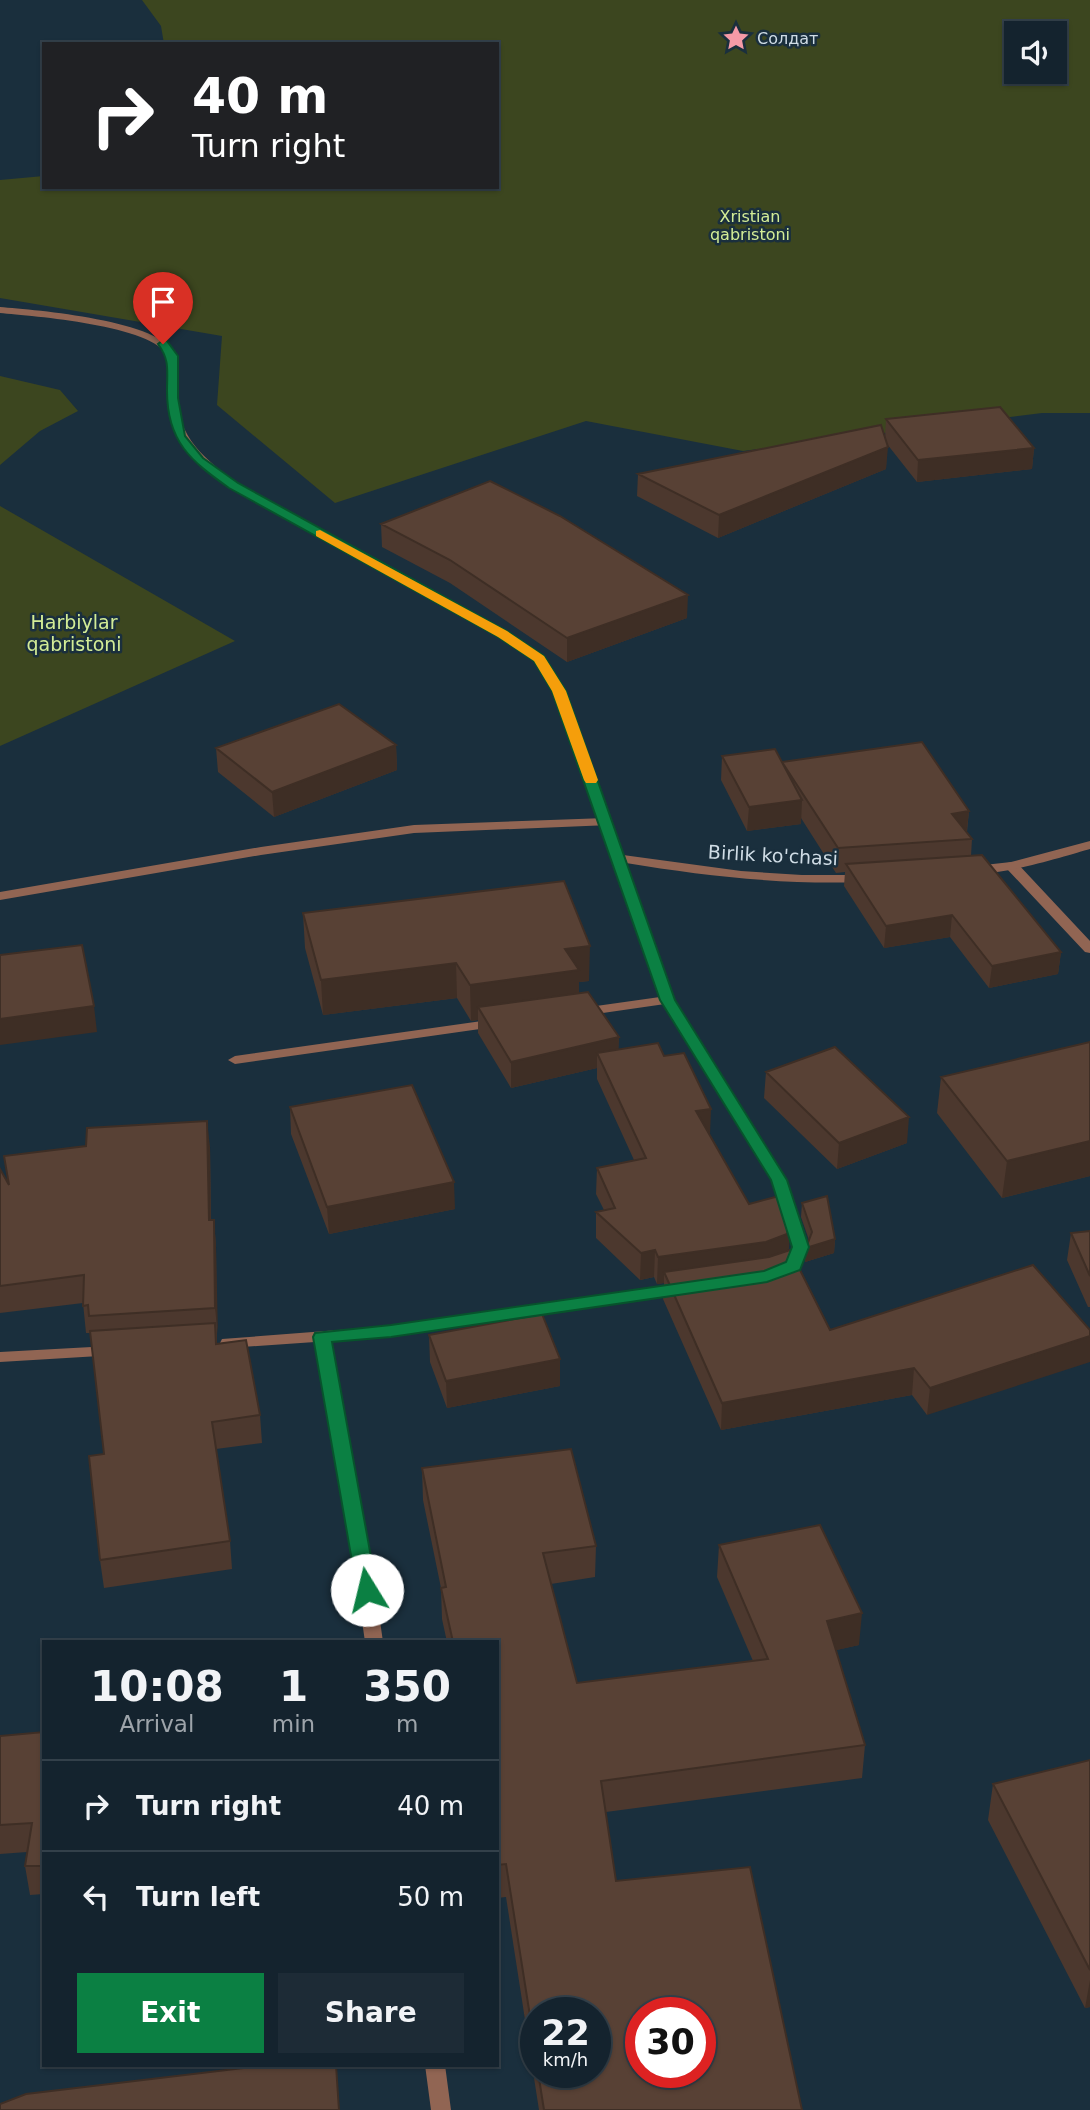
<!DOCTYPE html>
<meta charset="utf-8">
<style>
:root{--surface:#14232e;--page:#1d2b36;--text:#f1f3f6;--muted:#9da4aa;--line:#33404a;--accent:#0b8043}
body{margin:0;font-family:"DejaVu Sans",sans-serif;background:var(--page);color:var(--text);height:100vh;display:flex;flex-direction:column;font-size:26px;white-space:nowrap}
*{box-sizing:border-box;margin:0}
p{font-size:23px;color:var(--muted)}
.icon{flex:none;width:38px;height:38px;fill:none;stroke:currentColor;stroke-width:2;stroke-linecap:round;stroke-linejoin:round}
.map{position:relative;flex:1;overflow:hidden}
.drawer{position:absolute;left:42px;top:1640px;width:457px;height:427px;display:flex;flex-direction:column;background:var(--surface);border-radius:0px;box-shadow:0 2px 5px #0004,0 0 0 2px var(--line)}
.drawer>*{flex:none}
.top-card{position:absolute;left:42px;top:42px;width:457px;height:147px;border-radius:0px;box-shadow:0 2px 5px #0004,0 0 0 2px var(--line);background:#202124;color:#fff;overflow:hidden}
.fabs{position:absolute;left:1004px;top:21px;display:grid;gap:14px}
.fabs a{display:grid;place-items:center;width:63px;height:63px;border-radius:0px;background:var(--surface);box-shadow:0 2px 5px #0004,0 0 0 2px var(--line);font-size:35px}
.speed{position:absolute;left:520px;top:1997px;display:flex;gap:14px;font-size:35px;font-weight:700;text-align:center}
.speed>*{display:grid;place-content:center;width:91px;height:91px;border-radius:50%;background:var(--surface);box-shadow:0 2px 5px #0004,0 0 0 2px var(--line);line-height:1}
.speed small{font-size:18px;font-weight:400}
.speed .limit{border:10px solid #d22;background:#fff;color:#111}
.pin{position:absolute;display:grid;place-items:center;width:60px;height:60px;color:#fff;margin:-72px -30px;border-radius:50% 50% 50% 0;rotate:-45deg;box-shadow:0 0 7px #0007}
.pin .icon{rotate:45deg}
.me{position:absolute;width:77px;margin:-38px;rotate:351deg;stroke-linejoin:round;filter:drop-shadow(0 0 5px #0008)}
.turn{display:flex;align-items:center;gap:24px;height:147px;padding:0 35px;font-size:32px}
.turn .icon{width:91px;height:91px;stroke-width:2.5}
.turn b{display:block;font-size:49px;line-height:60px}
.eta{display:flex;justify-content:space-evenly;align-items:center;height:119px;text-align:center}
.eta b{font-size:42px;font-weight:800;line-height:49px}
.action{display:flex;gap:14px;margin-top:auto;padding:14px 35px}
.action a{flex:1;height:80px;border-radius:0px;background:var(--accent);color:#fff;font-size:28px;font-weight:800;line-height:80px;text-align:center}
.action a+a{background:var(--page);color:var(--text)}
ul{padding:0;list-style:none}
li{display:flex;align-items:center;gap:21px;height:91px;padding:0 35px;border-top:2px solid var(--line)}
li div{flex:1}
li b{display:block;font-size:26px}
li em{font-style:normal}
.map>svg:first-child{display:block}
</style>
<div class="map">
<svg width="1090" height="2110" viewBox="0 0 1090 2110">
<rect width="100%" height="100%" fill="#1a2f3d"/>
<path fill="#3c461f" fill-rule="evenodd" d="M142 0H1090V413H1042L743 451 586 421 335 503 217 405 222 336 0 298V180L44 176V187H497V44H164L161 26ZM1017 33H1055V72H1017Z
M0 376 60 390 78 411 40 431 0 465Z
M0 506 235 641 0 746Z"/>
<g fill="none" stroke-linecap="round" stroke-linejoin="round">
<path fill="#916553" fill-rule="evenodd" d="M606 818 612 822 610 825 414 833 261 855 0 900V892L261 847 414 825Z
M1012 862 1017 863 1090 941V953L1085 952 1007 869 1006 866 1007 863Z
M667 996 674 1000 672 1003 582 1016 575 1012 582 1008Z
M496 1019 503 1023 501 1026 235 1064 228 1060 235 1056Z"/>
<path fill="#916553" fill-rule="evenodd" d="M0 307C36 310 163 320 177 356 181 368 177 382 177 394 177 437 205 460 238 483L507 632 543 657 565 691 623 855 741 871 802 875H869L870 878 869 881 864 882C784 885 705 876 626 863L674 1000 786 1180 808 1247 799 1270 783 1275 778 1274 775 1270 778 1266 787 1263 792 1247 772 1180 660 1000 553 691 535 661 499 636 230 487C196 464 168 439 167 394 167 383 172 368 168 357 155 325 32 316 0 313Z
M1090 841V849C1068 855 984 882 969 870L975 866 1011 862Z
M681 1284 686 1285 689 1289 686 1293 391 1336 331 1341 372 1564 383 1642H365L354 1564 315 1342 228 1348 222 1347 220 1343 222 1339 391 1326Z
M110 1346 116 1347 118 1351 116 1355 0 1362V1352Z
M425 2065H445L451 2110H431Z"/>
</g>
<path fill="#4c382e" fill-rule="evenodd" d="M886 419 1034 448 1032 469 917 482 887 444 886 469 718 538 637 496 638 474 885 438Z
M381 524 687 618 567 662 450 583 382 547Z
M396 745 397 770 274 817 218 772 216 748Z
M722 756 782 762 969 811 967 832 972 839 971 856 1061 952 1058 974 989 988 950 937 884 948 844 886 845 872 836 873 801 818V824L747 831 721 780Z
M303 913 589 981 579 982V993L619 1037 618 1050 664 1056 749 1204 789 1247 788 1250 830 1330 1033 1265 927 1415 912 1395 721 1430 663 1299 664 1283 657 1284 654 1277 640 1280 596 1238V1212L604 1210 596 1194 597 1168 634 1160 597 1079V1068L511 1088 478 1033V1020L471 1021 457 998 323 1015 305 948Z
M1090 1042V1176L1002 1198 937 1113 941 1077Z
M766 1072 907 1143 837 1169 764 1098Z
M290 1107 455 1209 329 1234 291 1134Z
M210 1147 211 1220H214L216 1247 217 1344 260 1415 262 1443 216 1449 230 1541 232 1569 104 1588 100 1560 104 1454 91 1333H86L83 1303 0 1313V1169L9 1185Z
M802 1203 835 1239 834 1253 805 1262 806 1248 809 1240 801 1217Z
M1090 1231V1307H1088L1067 1260 1071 1233Z
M429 1335 560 1386 447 1408 430 1362Z
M422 1468 596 1546 595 1577 551 1584 577 1683 753 1661 717 1577 719 1545 859 1645 836 1650 865 1745 862 1778 606 1812 616 1881 802 2110H539L506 1897 497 1898V1642H447L442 1619 441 1588 423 1500ZM536 2012 595 2072H536Z
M44 1732V1894L30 1895 25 1866 27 1852 0 1854V1736Z
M1090 1760V2007L1085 2008 988 1820 993 1784Z"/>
<path fill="#3e2e25" d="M888 447 886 469 718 538 719 515Z
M1034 448 1032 469 917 482 918 460Z
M688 595 687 618 567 662V638Z
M396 745 397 770 274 817 272 792Z
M802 800 801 824 747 831 749 807Z
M969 811 966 836 952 814Z
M952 915 950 937 884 948 886 926Z
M590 946 589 981 579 982V1006L478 1007V1020L471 1021 470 985 565 949Z
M1061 952 1058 974 989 988 992 966Z
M456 963 457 998 323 1015 321 980Z
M94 1006 97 1032 0 1045V1019Z
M619 1037 618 1063 597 1053V1068L511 1088V1062Z
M711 1109 710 1135 696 1111Z
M909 1117 907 1143 837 1169 839 1143Z
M207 1121 210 1147 211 1247 209 1220Z
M1090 1141V1176L1002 1198 1007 1161Z
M454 1182 455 1209 329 1234 327 1207Z
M214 1220 216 1247 218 1335 215 1308Z
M791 1220 789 1247 785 1261 664 1272V1283L657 1284 658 1257Z
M835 1239 834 1253 805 1262 806 1248Z
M655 1250 654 1277 640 1280 641 1253Z
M1090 1336V1362L927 1415 930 1388Z
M560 1359V1386L447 1408 446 1381Z
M914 1368 912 1395 721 1430 722 1403Z
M862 1613 859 1645 824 1653 827 1621Z
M1090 1980V2007L1085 2008Z"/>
<path fill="#584135" stroke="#3e2e25" stroke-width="2" fill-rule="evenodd" d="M1000 407 1034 448 918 460 886 419Z
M881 425 888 447 719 515 638 474Z
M490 481 560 516 688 595 567 638 450 560 381 524Z
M339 704 396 745 272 792 216 748Z
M922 742 969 811 952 814 972 839 838 848 782 762Z
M775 749 802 800 749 807 722 756Z
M982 855 1061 952 992 966 952 915 886 926 846 864Z
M564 881 590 946 565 949 579 970 470 985 456 963 321 980 303 913Z
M82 945 94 1006 0 1019V955Z
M588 992 619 1037 511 1062 478 1007Z
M1090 1042V1141L1007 1161 941 1077Z
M658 1043 664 1056 684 1053 711 1109 696 1111 749 1204 783 1195 791 1220 787 1234 766 1242 658 1257 655 1250 641 1253 596 1212 615 1208 597 1168 646 1158 597 1053Z
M835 1047 909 1117 839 1143 766 1072Z
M412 1085 454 1182 327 1207 290 1107Z
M207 1121 209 1220H214L215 1308 89 1316 88 1305 83 1306 84 1275 0 1286V1169L9 1185 4 1156 86 1146 87 1128Z
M827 1196 835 1239 806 1248 812 1232 802 1203Z
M1090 1231V1276L1071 1233Z
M790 1250 830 1330 1033 1265 1090 1330V1336L930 1388 914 1368 722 1403 664 1272 769 1257Z
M542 1314 560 1359 446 1381 429 1335Z
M215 1323 216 1344 246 1340 260 1415 212 1422 230 1541 100 1560 89 1456 104 1454 90 1331Z
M571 1449 596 1546 543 1553 577 1683 768 1659 719 1545 820 1525 862 1613 827 1621 865 1745 601 1781 616 1881 750 1867 802 2110H544L538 2072H595V2012H536V2054L506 1864 497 1865V1642H453L441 1588 446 1587 422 1468ZM640 2012H700V2072H640Z
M44 1732V1866H25L32 1823 0 1825V1736Z
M1090 1760V1970L993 1784Z
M268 2065H336L339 2110H0V2104L26 2094Z"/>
<path fill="#0b8043" stroke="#07532c" stroke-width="2" d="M163 340 167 341 178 356V398L185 436 203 458 238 483 507 631 544 656 566 691 675 1000 787 1180 809 1247 800 1270 767 1282 391 1337 332 1342 377 1590 374 1595 367 1597 360 1595 357 1590 313 1337 315 1333 391 1325 764 1271 786 1262 792 1247 771 1180 660 1000 552 691 534 661 498 637 229 488C191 461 167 442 167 391 167 371 170 360 158 344Z"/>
<path fill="#f59e0b" d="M320 530 507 631 544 656 566 691 598 780 596 783H586L584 780 552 691 534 661 498 637 316 536V531Z"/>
<defs>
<g id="sight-bare" transform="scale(2.1)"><path d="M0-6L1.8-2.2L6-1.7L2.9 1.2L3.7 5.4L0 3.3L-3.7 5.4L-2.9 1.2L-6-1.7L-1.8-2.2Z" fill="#f49aa7" stroke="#1a2f3d" stroke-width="2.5" paint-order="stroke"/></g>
</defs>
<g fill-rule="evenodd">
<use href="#sight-bare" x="736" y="38"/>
</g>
<g text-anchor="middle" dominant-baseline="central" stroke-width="5" stroke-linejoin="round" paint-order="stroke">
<g font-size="16" fill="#cfdce5" stroke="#1a2f3d" text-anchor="start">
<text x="757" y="38">Солдат</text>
</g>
<g font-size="16" fill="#d3ec96" stroke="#1a2f3d">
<text x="750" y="216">Xristian<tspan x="750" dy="18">qabristoni</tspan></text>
</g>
<g font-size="19" fill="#d3ec96" stroke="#1a2f3d">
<text x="74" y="622">Harbiylar<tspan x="74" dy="22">qabristoni</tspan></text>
</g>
<g font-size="19" fill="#cfdce5" stroke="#1a2f3d">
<text transform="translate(773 855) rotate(3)">Birlik ko'chasi</text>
</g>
</g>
</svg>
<div class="fabs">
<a><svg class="icon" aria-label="sound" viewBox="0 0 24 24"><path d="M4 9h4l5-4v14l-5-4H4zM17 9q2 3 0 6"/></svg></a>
</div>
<div class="speed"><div>22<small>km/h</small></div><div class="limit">30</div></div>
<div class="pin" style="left:163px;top:344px;background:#d93025"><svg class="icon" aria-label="arrive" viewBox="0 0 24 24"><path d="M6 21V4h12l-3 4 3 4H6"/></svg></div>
<svg class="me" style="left:367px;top:1590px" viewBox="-20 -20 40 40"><circle r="19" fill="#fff"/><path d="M0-13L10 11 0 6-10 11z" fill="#0b8043"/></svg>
<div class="top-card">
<div class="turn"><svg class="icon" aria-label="right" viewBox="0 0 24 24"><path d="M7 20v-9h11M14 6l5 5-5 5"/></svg><div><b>40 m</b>Turn right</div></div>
</div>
<section class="drawer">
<div class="eta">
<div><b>10:08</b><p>Arrival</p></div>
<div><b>1</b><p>min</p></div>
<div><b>350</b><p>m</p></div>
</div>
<ul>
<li><svg class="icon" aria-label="right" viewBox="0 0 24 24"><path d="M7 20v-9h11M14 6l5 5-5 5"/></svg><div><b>Turn right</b></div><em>40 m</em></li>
<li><svg class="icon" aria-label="left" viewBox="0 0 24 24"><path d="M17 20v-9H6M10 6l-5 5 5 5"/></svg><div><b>Turn left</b></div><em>50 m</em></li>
</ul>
<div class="action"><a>Exit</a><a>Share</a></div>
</section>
</div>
